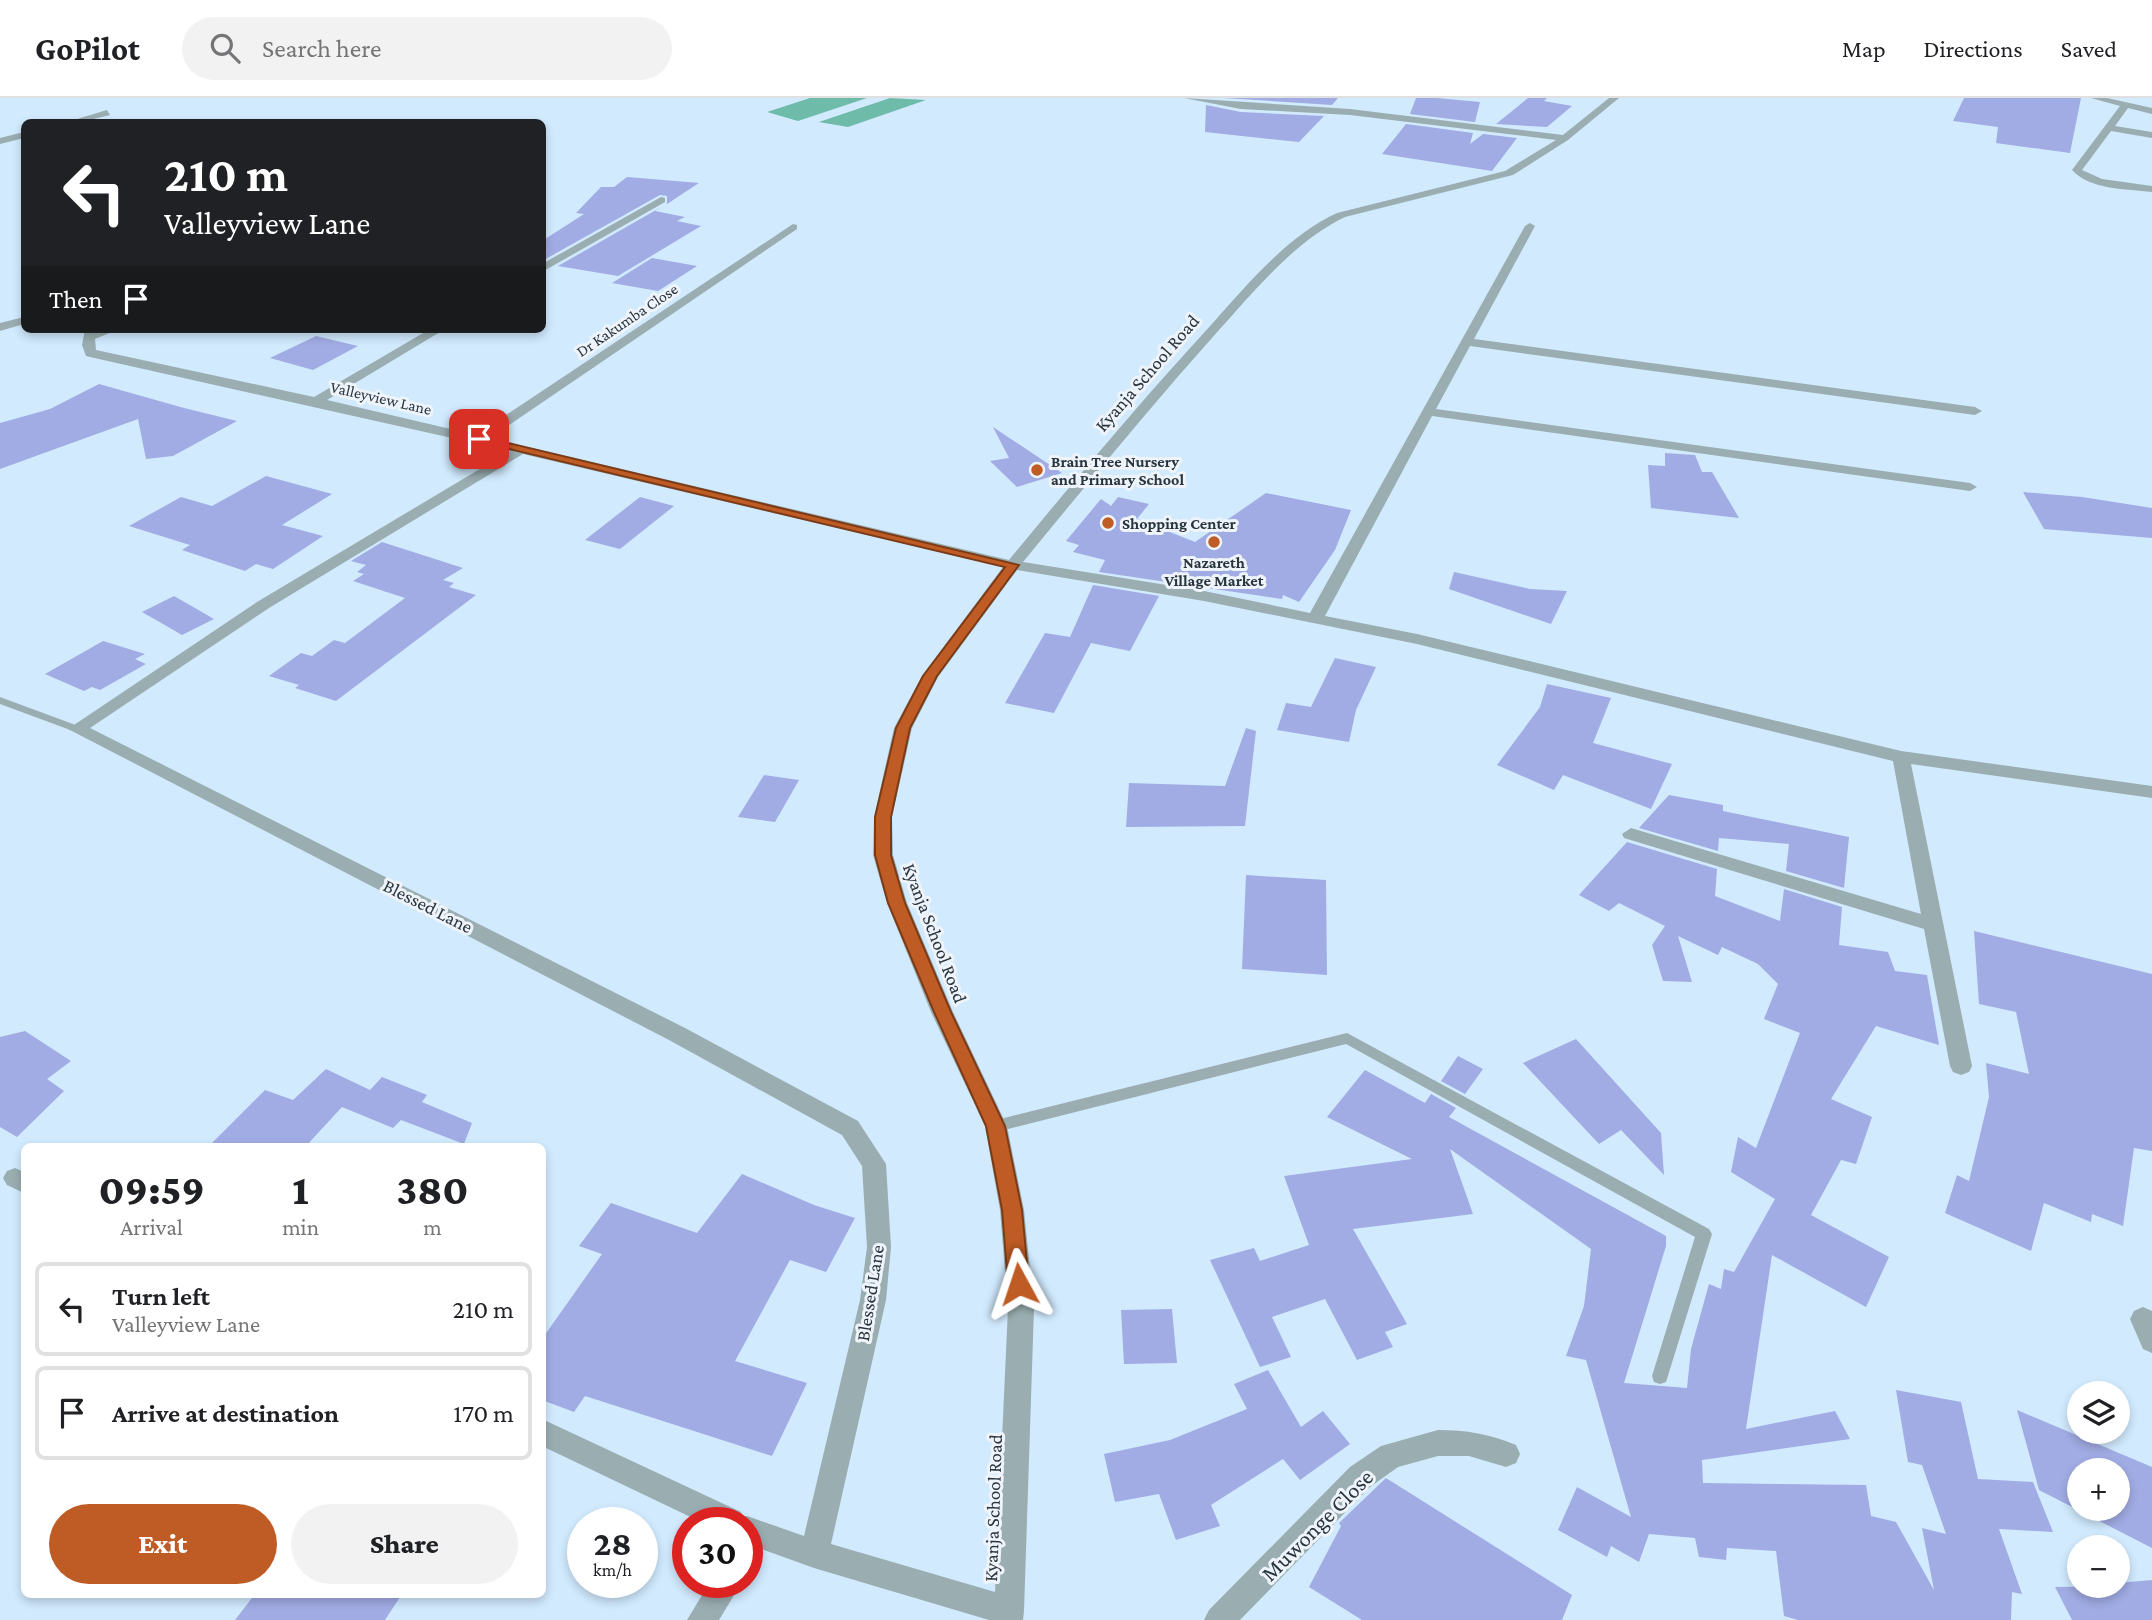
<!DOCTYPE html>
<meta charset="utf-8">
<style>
:root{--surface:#fff;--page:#f2f2f2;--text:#202124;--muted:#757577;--line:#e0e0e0;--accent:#bf5b24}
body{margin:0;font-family:"Crimson Pro",serif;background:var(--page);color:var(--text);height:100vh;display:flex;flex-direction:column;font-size:26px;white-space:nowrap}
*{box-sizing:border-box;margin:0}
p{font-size:23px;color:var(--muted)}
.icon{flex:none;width:38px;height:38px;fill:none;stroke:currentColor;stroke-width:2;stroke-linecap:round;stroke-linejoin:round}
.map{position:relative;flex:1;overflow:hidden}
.panel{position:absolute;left:21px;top:1045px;width:525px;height:455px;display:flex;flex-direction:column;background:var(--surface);border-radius:10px;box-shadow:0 4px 10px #0003}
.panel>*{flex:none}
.banner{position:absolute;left:21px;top:21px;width:525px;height:214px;border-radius:10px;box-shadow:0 4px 10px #0003;background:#202124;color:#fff;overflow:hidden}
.tools{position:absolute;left:2067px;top:1283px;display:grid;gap:14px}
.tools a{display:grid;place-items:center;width:63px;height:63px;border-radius:50%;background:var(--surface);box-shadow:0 4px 10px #0003;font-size:35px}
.speed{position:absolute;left:567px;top:1409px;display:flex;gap:14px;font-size:35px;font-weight:700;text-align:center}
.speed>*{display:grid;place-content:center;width:91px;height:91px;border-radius:50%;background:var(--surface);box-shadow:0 4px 10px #0003;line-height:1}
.speed small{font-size:18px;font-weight:400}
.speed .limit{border:10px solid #d22;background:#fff;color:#111}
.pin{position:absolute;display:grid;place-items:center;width:60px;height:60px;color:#fff;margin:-30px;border-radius:14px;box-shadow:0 4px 10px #0006}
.me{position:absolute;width:77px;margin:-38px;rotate:355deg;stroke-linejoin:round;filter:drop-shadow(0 0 5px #0008)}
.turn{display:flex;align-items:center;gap:24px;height:147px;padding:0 28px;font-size:32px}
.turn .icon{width:91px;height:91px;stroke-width:2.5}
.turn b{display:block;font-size:49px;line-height:60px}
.then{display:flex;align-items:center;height:66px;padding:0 28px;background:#0003;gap:14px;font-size:26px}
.eta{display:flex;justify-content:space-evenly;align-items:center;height:119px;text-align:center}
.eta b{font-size:42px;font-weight:800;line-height:49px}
.cta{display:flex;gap:14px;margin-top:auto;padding:14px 28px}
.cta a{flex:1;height:80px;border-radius:42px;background:var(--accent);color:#fff;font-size:28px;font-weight:800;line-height:80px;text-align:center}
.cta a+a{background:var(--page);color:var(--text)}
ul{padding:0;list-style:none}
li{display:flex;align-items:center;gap:21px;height:94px;margin:0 14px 10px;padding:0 14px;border:4px solid var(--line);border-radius:10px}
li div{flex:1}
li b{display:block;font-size:26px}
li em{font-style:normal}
header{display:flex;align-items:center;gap:42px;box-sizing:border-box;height:98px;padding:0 35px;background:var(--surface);border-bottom:2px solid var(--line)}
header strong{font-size:33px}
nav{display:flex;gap:38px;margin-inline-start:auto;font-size:24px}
.search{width:490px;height:63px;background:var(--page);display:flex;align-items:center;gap:18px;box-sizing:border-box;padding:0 24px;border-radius:38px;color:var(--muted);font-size:26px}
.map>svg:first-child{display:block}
</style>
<header>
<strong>GoPilot</strong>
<div class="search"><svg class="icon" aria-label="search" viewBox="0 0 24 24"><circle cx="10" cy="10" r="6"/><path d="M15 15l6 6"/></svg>Search here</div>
<nav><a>Map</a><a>Directions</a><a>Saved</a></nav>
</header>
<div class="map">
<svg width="2152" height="1522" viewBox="0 0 2152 1522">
<rect width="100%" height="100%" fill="#d1eafe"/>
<path fill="#6ebbaa" d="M810 0H867L798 23 767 14Z
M890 0 926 2 848 29 819 24Z"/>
<path fill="#a1ace4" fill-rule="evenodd" d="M1224 0H1338L1332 7Z
M1416 0H1437L1480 4 1475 24 1410 16Z
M1528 0H1547L1544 3 1572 8 1547 29 1496 26Z
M1964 0H2081L2070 55 1996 45 1998 29 1953 23Z
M1206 7 1241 14 1324 18 1299 44 1205 34Z
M1406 26 1473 35 1470 46 1483 36 1517 40 1492 73 1382 56Z
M627 79 699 85 667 106V98L660 97 542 163V143L584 116 576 115 601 89H614Z
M663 108 655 113 685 119 677 123 701 128 618 178 558 168Z
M652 160 697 168 658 193 612 185Z
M316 238 358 248 313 272 270 260Z
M99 286 184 310 237 323 173 358 146 361 138 321 0 371V325L50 311Z
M993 329 1062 375 1017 389 990 363 1009 360Z
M1665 355 1695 357 1702 374H1712L1739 420 1651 410 1648 367 1665 368Z
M266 378 332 396 282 427 323 438 273 471 256 466 245 473 182 452 190 447 129 428 181 399 212 408Z
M2023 394 2082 399 2152 410V440L2044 431Z
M1266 395 1351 412 1335 452 1299 504 1283 497 1282 501 1099 474 1105 462 1073 454 1079 447 1066 443 1101 401 1111 408 1118 399 1149 406 1137 421 1195 444Z
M640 399 674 408 620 451 585 442Z
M382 444 463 470 443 482 454 485 449 489 476 497 336 603 295 590 299 587 269 578 301 555 312 558 334 542 345 545 405 500 353 483 364 476 357 474 366 467 351 463Z
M1454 474 1530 491 1567 493 1551 526 1449 491Z
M1093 487 1159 498 1130 553 1091 545 1054 615 1005 605 1045 535 1070 539Z
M174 498 214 521 182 537 142 514Z
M103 543 145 556 135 561 146 566 100 592 92 589 84 593 45 576Z
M1335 560 1376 569 1356 612 1349 644 1277 632 1286 605 1311 609Z
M1547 586 1611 600 1593 645 1672 666 1651 711 1563 677 1554 692 1497 667 1540 609Z
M1246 630 1256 633 1245 728 1126 729 1129 685 1225 688Z
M764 677 799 682 775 724 738 719Z
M1669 697 1723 707V713L1849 739 1844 790 1786 773 1789 746 1719 740 1718 753 1639 730Z
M1627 744 1717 771 1715 798 1780 823 1784 791 1842 809 1839 847 1888 854 1895 873 1927 877 1939 947 1876 928 1831 1001 1872 1019 1856 1066 1841 1062 1811 1117 1889 1159 1866 1209 1772 1157 1746 1331 1835 1313 1850 1341 1702 1362 1703 1385 1866 1387 1871 1418 1896 1424 1934 1492 1922 1430 1946 1436 1922 1367 1908 1364 1896 1292 1961 1304 1978 1381 2033 1384 2053 1434 1999 1431 2022 1496 2012 1494 2011 1522H1798L1784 1518 1776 1453 1727 1450 1726 1462 1699 1459 1695 1440 1649 1436 1639 1464 1611 1448 1607 1459 1558 1432 1577 1389 1631 1419 1586 1262 1566 1258 1584 1208 1591 1151 1450 1051 1473 1116 1353 1131 1407 1226 1385 1234 1393 1249 1357 1262 1325 1201 1272 1219 1291 1259 1260 1269 1210 1162 1254 1150 1260 1163 1309 1147 1284 1078 1412 1061 1327 1019 1365 972 1425 1005 1431 996 1456 1010 1449 1019 1666 1138V1148L1624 1285 1687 1290 1691 1251 1709 1186 1721 1191 1724 1171 1734 1174 1775 1101 1731 1074 1738 1039 1756 1050 1800 935 1764 921 1778 886 1758 866 1722 849 1718 857 1678 838 1692 884 1663 883 1652 847 1665 828 1619 805 1609 813 1579 797Z
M1246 777 1326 782 1327 877 1242 871Z
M1974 833 2152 876V1053L2134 1050 2123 1128 2092 1116 2091 1124 2044 1105 2031 1153 1945 1115 1957 1077 1969 1083 1989 999 1986 965 2029 976 2016 914 1979 906Z
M25 933 71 963 47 981 64 993 17 1039 0 1029V939Z
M1576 941 1661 1035 1664 1077 1621 1032 1599 1046 1523 965Z
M1458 958 1483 971 1465 996 1441 983Z
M326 971 370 992 382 979 427 997 422 1004 472 1025 464 1046 401 1022 393 1030 342 1009 306 1048H209L265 992 293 1002Z
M742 1076 814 1107 855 1120 826 1174 790 1162 735 1263 807 1285 772 1358 585 1298 574 1314 542 1302V1241L602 1156 579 1148 611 1105 697 1135Z
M1172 1211 1177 1265 1124 1266 1121 1212Z
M1268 1272 1301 1329 1323 1313 1350 1346 1300 1382 1283 1361 1211 1407 1220 1428 1176 1442 1159 1396 1115 1404 1104 1356 1170 1342 1247 1311 1234 1286Z
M2017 1312 2152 1369V1450L2039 1392ZM2079 1372H2118V1410H2079Z
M1386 1380 1572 1497 1562 1522H1362L1309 1489 1341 1428 1339 1425Z
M2152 1482V1522H2072L2055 1489 2118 1488V1485Z
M255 1496H402L385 1522H235Z"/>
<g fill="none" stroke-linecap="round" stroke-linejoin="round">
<path fill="#9aadb0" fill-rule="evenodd" d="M0 599 81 629 83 631 77 634 73 633 0 606Z
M1347 935 1709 1131 1712 1136 1666 1284 1660 1286 1654 1284 1652 1278 1695 1139 1346 946 996 1034 991 1032 989 1028 991 1024 996 1022Z"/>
<path fill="#9aadb0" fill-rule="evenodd" d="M1184 0 1350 11 1563 37 1609 0H1619L1568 42 1513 77 1345 119C1295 143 1255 192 1219 232 1151 308 1087 386 1023 464L1204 493 1310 515 1525 128 1530 125 1535 128 1474 241 1975 309 1982 313 1975 317 1470 248 1436 311 1970 385 1977 389 1970 393 1432 318 1325 518 1417 536 1901 653 2152 688V700L1911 666 1972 968 1969 974 1961 977 1953 974 1950 968 1924 831 1624 740 1622 736 1631 730 1921 816 1893 663 1417 546 1204 503 1017 472 938 579 912 630 892 719 893 757 907 805 953 914 1007 1028 1024 1112 1034 1210 1024 1513 1023 1522H989L814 1470 747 1446V1424H701L542 1348V1321L741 1414 743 1419 747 1418 804 1438 860 1202 867 1149 862 1068 842 1037 669 942 68 631 257 504 510 353 90 259 86 258 82 247 85 231H119L95 241 96 252 314 299 430 231H445L327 302 476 337 793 126 797 127V131L490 340 1009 462C1075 382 1141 303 1211 227 1247 187 1287 138 1337 115L1505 73 1556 42 1350 17 1241 11ZM523 356 1003 469 922 578 894 630 874 719 873 757 887 805 931 914 985 1028 1000 1112 1008 1210 995 1494 831 1446 886 1202 891 1149 886 1066 858 1023 685 930 90 630 269 510Z
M2091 0H2107L2152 10V16L2128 10 2115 28 2152 34V40L2111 33 2082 72 2102 81 2152 88V94C2127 91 2090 92 2072 72L2120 8Z
M107 12 110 17 81 24H67Z
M24 34V40L0 46V40Z
M661 99 665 100V104L542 174V166Z
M24 219V226L0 233V225Z
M15 1070 24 1074V1095L7 1087 3 1080 7 1073Z
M2143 1209 2152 1213V1255L2143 1251 2130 1221 2134 1213Z
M1438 1332C1466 1332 1490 1336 1516 1347L1520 1356 1516 1365 1506 1369 1469 1358H1438L1398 1369 1370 1389 1240 1522H1204L1209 1512 1350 1369 1381 1348Z
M710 1484H742L719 1522H687Z"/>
</g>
<path fill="#bf5b24" stroke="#7c3b17" stroke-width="2" d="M479 338 1019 467 937 578 910 630 891 719V757L905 805 951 914 1005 1028 1022 1112 1029 1186 1026 1192 1019 1195 1011 1192 1008 1186 1002 1112 986 1028 934 914 888 805 875 757V719L896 630 923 578 1005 469 475 343V339Z"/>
<g fill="#bf5b24" stroke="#eef4f9" stroke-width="2.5">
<circle cx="1037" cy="372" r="7"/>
<circle cx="1108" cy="425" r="7"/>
<circle cx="1214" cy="444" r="7"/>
</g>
<g text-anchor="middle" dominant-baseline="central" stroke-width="6" stroke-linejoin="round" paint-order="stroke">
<g font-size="16" fill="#29353e" stroke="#eef4f9">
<text transform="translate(627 222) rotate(-34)">Dr Kakumba Close</text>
<text transform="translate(381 300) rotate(13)">Valleyview Lane</text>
</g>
<g font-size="16" font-weight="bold" fill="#29353e" stroke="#eef4f9" text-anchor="start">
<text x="1051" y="363">Brain Tree Nursery<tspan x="1051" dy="18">and Primary School</tspan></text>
<text x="1122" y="425">Shopping Center</text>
<text x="1214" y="464" text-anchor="middle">Nazareth<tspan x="1214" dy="18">Village Market</tspan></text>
</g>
<g font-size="19" fill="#29353e" stroke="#eef4f9">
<text transform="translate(1147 275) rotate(-49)">Kyanja School Road</text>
<text transform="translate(428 808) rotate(27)">Blessed Lane</text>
<text transform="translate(935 835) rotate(69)">Kyanja School Road</text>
<text transform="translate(870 1195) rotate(-81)">Blessed Lane</text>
<text transform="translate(993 1410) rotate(-88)">Kyanja School Road</text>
</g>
<g font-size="23" fill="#29353e" stroke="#eef4f9">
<text transform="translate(1317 1427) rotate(-45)">Muwonge Close</text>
</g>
</g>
</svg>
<div class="tools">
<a><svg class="icon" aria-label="layers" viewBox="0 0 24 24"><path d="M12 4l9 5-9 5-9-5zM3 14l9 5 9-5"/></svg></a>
<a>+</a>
<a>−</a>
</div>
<div class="speed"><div>28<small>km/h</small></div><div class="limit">30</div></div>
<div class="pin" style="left:479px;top:341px;background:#d93025"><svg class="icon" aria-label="arrive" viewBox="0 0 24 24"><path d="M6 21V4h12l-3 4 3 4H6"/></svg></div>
<svg class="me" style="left:1019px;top:1186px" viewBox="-20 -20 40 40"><path d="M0-17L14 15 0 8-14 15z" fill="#bf5b24" stroke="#fff" stroke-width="4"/></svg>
<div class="banner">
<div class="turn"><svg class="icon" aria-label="left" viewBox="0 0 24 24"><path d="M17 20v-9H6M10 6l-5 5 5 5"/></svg><div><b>210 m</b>Valleyview Lane</div></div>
<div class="then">Then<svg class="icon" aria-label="arrive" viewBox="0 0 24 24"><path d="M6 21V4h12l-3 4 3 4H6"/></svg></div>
</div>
<section class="panel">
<div class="eta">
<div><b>09:59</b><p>Arrival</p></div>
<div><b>1</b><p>min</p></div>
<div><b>380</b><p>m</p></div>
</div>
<ul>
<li><svg class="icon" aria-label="left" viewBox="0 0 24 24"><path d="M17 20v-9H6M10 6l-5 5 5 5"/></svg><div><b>Turn left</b><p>Valleyview Lane</p></div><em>210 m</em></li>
<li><svg class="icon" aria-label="arrive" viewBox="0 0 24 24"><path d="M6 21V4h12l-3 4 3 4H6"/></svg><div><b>Arrive at destination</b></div><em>170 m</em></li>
</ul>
<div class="cta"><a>Exit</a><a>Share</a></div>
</section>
</div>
